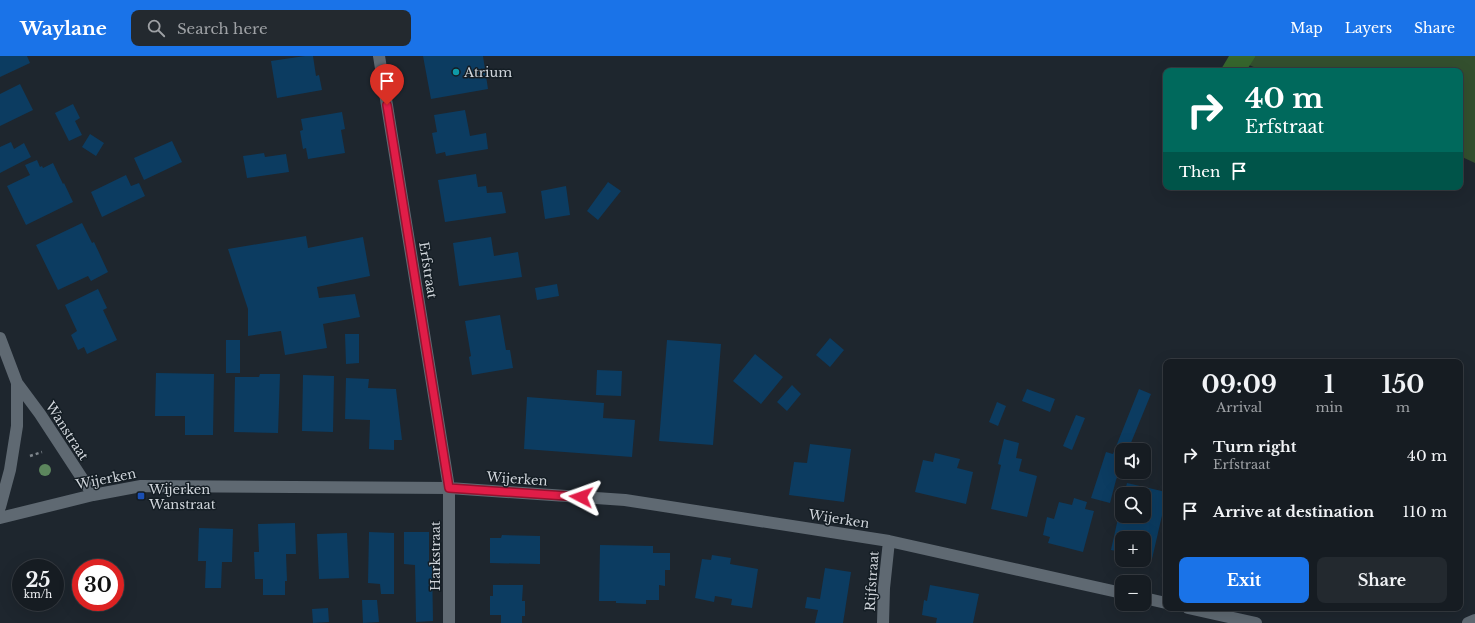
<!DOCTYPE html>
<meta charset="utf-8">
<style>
:root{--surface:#161c22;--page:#23292f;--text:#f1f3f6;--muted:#9ea1a5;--line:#353a40;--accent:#1a73e8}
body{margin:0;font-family:"Libre Baskerville",serif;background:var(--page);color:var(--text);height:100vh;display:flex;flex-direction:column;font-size:15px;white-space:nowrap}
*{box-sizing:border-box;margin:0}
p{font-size:13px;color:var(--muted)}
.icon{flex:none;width:22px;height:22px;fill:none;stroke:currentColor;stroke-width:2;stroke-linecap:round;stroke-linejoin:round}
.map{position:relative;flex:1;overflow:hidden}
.panel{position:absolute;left:1163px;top:303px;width:300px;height:252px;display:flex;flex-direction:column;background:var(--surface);border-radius:8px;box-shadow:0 4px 16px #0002,0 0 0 1px var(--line)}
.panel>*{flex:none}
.guide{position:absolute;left:1163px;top:12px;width:300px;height:122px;border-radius:8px;box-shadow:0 4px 16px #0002,0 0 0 1px var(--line);background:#00695c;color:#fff;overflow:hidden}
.fabs{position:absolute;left:1115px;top:387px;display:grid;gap:8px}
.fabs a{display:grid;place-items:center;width:36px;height:36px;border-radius:8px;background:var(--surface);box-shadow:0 4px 16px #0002,0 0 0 1px var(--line);font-size:20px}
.speed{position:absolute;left:12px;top:503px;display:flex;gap:8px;font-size:20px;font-weight:700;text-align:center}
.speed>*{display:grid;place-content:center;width:52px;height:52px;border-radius:50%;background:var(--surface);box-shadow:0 4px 16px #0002,0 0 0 1px var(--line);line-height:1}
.speed small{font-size:10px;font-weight:400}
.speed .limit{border:6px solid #d22;background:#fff;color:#111}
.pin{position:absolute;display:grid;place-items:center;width:34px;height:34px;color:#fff;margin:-41px -17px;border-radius:50% 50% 50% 0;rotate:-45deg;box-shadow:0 0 4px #0007}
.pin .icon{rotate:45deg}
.me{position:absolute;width:44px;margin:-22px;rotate:274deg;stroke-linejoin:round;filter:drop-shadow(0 0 3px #0008)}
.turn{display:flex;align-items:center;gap:14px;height:84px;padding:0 16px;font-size:18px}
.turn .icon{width:52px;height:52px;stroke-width:2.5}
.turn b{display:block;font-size:28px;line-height:34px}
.then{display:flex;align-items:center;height:38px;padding:0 16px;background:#0003;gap:8px;font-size:15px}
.eta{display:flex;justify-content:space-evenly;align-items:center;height:68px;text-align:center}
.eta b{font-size:24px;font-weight:700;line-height:28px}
.primary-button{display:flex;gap:8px;margin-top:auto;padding:8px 16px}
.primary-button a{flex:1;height:46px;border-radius:8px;background:var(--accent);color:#fff;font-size:16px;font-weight:700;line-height:46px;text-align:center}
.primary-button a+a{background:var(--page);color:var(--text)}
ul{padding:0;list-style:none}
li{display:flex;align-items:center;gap:12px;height:56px;padding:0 16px}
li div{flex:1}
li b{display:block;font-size:15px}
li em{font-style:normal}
header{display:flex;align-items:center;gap:24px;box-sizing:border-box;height:56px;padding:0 20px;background:var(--accent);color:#fff}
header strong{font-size:19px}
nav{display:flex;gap:22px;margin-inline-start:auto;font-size:14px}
.search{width:280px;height:36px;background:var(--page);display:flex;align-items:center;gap:10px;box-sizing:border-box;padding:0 14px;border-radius:8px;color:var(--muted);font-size:15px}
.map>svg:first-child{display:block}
</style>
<header>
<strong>Waylane</strong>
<div class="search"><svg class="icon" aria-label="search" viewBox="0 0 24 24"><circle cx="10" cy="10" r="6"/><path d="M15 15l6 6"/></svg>Search here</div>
<nav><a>Map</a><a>Layers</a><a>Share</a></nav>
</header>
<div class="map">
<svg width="1475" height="567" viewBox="0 0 1475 567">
<rect width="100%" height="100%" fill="#1e262e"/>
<path fill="#334f2e" d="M1256 0H1475V107L1460 100V15H1263L1249 9Z"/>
<path fill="#36662d" d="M1229 0H1256L1246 15H1220Z"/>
<path fill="#0c3c61" d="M0 0H27L30 7 0 21Z
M305 0H313L316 20 319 19 322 34 277 42 271 5Z
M423 0H483L488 33 431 43Z
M20 28 33 54 0 70V38Z
M73 48 80 62 75 65 82 79 69 85 55 57Z
M465 54 470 80 486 77 488 93 446 100 445 96 436 98 432 77 437 76 434 59Z
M342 56 345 73 341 74 345 97 308 103 306 92 303 93 300 75 303 74 301 63Z
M90 78 104 87 96 100 82 91Z
M172 85 182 106 144 124 134 102Z
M11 86 14 93 24 87 31 101 0 117V91Z
M264 97 265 101 286 98 289 116 247 122 243 100Z
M37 104 40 111 42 110 43 112 53 107 63 128 64 127 73 146 26 169 7 130 30 119 25 109Z
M476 118 478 131 486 130 487 137 502 136 506 157 445 166 438 124Z
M126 119 131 130 139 127 145 140 102 161 91 136Z
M608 126 621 135 598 164 587 155Z
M566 130 570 159 545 163 541 135Z
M82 167 92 187 94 186 108 216 91 225 88 220 58 234 36 189Z
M306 180 308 192 363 181 370 220 317 231 319 242 355 238 360 261 323 268 327 292 285 299 281 275 248 280V253L228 193Z
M491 181 494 200 518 196 522 221 459 230 453 187Z
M557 228 559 240 537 244 535 232Z
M98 233 107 252 103 254 117 284 87 298 84 291 78 294 71 279 77 275 65 249Z
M500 259 506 294H510L513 312 472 319 469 301 471 300 465 265Z
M345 278H359V307L346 308Z
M830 282 844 294 830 311 816 299Z
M226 284H240V317H226Z
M667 284 721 288 713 389 659 385Z
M755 298 783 321 761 348 733 325Z
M597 314 622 315 621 340 596 339Z
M156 317 214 318 213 379H185V360H155Z
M260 318H280L278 377 234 376 235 321H259Z
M303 319 334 320 333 376 302 375Z
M346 322 369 323 368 332 396 333 402 384H394V394L369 393 370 364 345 363Z
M792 329 801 338 787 355 777 346Z
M1027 333 1055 343 1050 356 1022 345Z
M1139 333 1151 338 1128 394H1122V409L1116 424 1110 447 1091 442 1106 396 1113 398Z
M527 341 604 347 603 362 635 364 632 401 524 393Z
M997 346 1006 350 998 370 989 366Z
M1076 359 1085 362 1072 394 1063 390Z
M1004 383 1019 387 1016 402 1022 403 1019 415 1037 420 1027 461 991 453 1001 409 998 408Z
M810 388 851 393 844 446 789 439 794 406 807 407Z
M935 397 960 403 957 412 973 416 966 448 915 436 923 404 933 406Z
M1127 427 1166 436V442L1152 503 1144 501V482H1122V496L1111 494 1121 449 1122 460H1144V438H1124Z
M1074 442 1087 446 1085 453 1094 455 1083 496 1048 487 1050 481 1043 479 1047 461 1054 463 1059 446 1072 449Z
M295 467 296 498H286L287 525H285V539H263V523H255L254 496H259L258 468Z
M199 472 233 473 232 506H222L221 532H205L206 505H198Z
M369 476 394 477V538H381L380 528 368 527Z
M404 476H429V507H432L433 565 416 566 415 509 404 508Z
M347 477 349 522 319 523 317 478Z
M502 479 540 480V508L490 507V482H501Z
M600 489 653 490V497H670V514H665V530L659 529V544H646V548L616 547V545H599Z
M712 499 731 502 730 508 758 513 752 552 731 549 732 543 715 540 714 546 695 542 702 503 711 504Z
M825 512 851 516 843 567H815L818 554 805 552 807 541 820 543Z
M493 529H523L522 545H525V560H522V567H501V559H490V540H493Z
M930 529 979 538 973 567H936L937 562 922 559 924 544 927 545Z
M362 544H377L379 566 363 567Z
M328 552 329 566 313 567 312 553Z"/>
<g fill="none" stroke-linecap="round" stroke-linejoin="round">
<path stroke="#7e858c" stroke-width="2.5" stroke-dasharray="3 3" stroke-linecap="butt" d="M30 400 42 396"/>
<path stroke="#5f6972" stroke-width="12" d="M379 0 449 432V567
M0 282 17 327 40 358 93 439
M0 451 10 414 17 370V327
M0 462 93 439 141 430 449 432 625 444 889 485 1122 537
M1144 542 1166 547
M1188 552 1256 567
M883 567 884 532 889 485
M1468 567 1475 564"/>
</g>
<circle fill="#5c865d" cx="45" cy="414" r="6"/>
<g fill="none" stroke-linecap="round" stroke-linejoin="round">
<g stroke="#92132f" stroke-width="10">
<path id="route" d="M387 49 449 432 581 441"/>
</g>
<use href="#route" stroke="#e11d48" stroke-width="7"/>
</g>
<circle fill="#0f9aa8" stroke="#141d24" stroke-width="1.5" cx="456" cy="16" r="4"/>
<rect fill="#1a4fb4" stroke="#141d24" stroke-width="1.5" x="137" y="436" width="8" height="8" rx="2"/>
<g text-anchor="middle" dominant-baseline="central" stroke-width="3" stroke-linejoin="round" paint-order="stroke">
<g font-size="13" fill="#cfd4da" stroke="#141d24" text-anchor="start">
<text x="464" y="16">Atrium</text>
<text x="149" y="433">Wijerken<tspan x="149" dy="15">Wanstraat</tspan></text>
</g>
<g font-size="13" fill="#cfd4da" stroke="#141d24">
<text transform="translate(428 214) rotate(81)">Erfstraat</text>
<text transform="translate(67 375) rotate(57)">Wanstraat</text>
<text transform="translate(106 423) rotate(-11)">Wijerken</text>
<text transform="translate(517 423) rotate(4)">Wijerken</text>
<text transform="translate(839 463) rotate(9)">Wijerken</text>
<text transform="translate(435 500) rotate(-90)">Harkstraat</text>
<text transform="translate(872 525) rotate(-86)">Rijfstraat</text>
</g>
</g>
</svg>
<div class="fabs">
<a><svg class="icon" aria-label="sound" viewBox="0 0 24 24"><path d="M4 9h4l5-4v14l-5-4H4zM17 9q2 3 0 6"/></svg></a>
<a><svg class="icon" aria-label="search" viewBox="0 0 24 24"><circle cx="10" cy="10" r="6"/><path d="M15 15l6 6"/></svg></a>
<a>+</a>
<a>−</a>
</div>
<div class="speed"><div>25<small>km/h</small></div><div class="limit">30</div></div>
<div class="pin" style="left:387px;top:49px;background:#d93025"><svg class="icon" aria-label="arrive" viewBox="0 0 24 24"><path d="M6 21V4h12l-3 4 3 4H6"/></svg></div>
<svg class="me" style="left:581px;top:441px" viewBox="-20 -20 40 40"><path d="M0-17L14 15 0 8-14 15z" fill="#e11d48" stroke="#fff" stroke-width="4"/></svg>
<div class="guide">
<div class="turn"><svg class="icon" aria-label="right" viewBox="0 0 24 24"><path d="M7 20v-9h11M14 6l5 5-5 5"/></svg><div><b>40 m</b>Erfstraat</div></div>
<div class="then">Then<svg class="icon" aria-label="arrive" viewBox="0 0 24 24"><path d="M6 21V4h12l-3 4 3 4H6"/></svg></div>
</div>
<section class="panel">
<div class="eta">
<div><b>09:09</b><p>Arrival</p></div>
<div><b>1</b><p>min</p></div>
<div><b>150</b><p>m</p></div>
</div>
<ul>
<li><svg class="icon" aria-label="right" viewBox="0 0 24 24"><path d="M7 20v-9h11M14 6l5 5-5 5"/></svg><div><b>Turn right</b><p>Erfstraat</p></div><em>40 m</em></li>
<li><svg class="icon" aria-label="arrive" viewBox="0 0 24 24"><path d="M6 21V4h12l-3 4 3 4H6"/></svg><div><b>Arrive at destination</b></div><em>110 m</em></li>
</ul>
<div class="primary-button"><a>Exit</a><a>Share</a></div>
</section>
</div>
